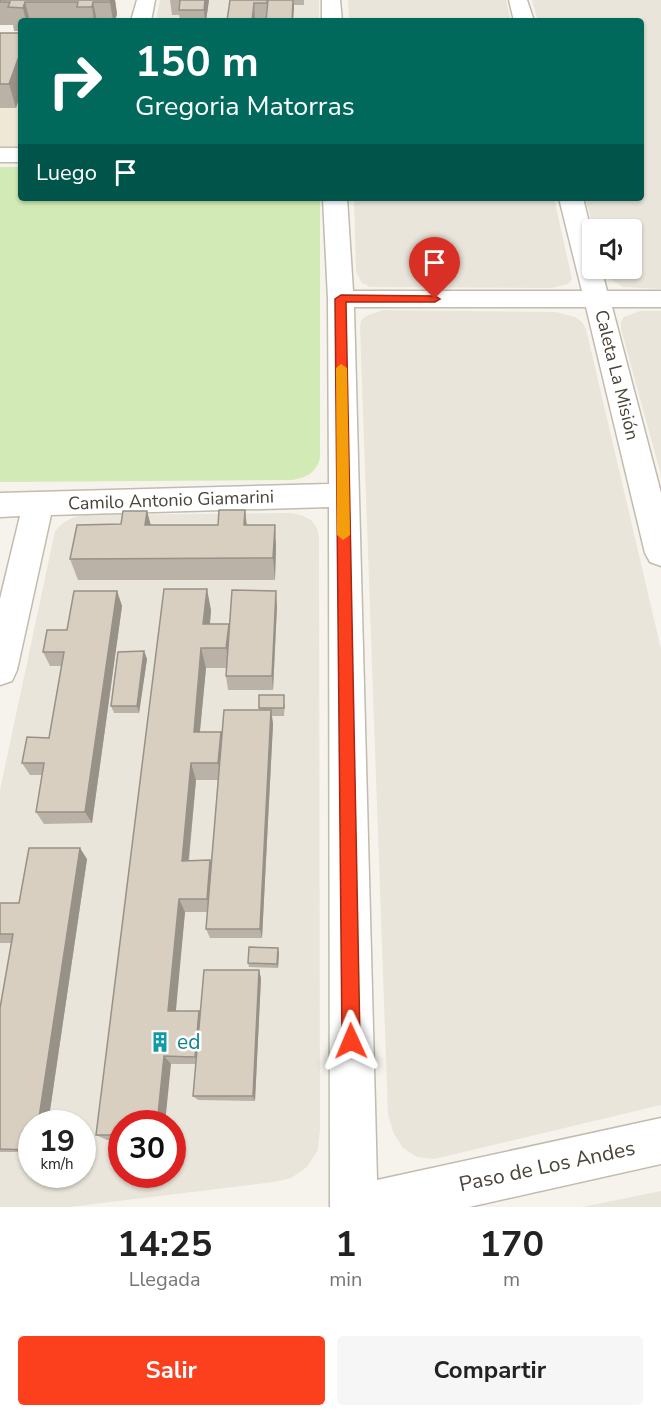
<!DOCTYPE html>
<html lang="es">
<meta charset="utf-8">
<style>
:root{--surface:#fff;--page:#f6f6f6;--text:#222;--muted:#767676;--accent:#fc3f1d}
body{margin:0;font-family:"Nunito Sans",sans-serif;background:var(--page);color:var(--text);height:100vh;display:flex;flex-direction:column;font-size:22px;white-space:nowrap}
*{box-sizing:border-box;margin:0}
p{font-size:20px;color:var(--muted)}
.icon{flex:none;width:33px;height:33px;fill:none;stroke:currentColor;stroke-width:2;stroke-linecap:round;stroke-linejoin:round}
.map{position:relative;height:1207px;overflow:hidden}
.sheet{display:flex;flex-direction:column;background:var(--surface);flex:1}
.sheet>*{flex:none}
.banner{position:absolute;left:18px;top:18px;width:626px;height:183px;border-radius:6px;box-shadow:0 2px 4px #0004;background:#00695c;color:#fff;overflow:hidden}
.fabs{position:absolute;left:582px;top:219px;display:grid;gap:12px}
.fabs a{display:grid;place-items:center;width:60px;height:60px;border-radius:6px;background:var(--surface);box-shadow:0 2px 4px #0004;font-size:30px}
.speed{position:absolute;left:18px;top:1110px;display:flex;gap:12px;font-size:30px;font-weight:700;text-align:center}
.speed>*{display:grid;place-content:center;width:78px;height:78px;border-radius:50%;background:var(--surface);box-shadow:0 2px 4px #0004;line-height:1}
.speed small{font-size:15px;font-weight:400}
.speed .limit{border:9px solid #d22;background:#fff;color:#111}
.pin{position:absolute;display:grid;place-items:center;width:51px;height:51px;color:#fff;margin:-62px -26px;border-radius:50% 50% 50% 0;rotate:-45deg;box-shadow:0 0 6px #0007}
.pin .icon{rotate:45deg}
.me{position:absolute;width:66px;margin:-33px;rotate:359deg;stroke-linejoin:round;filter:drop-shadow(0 0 4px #0008)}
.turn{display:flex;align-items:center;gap:21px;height:126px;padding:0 18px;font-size:27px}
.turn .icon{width:78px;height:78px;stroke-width:2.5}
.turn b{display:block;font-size:42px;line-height:51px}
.then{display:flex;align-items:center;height:57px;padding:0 18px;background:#0003;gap:12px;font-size:22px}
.eta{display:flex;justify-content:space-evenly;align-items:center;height:102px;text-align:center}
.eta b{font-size:36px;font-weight:700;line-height:42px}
.action{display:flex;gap:12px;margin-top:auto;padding:12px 18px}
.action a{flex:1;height:69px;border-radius:6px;background:var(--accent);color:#fff;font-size:24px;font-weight:700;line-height:69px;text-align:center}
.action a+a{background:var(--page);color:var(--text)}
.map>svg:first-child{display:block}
</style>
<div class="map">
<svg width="661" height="1207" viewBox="0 0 661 1207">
<rect width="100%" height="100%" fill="#f6f3ec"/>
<path fill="#eae5da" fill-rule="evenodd" d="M160 0H319V21H156Z
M348 0H506L511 21H349Z
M532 0H661V289L623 287 608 278 605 269 632 268V230L594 229 585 198H640V21H538Z
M354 198H554L572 279 568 284 552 288 370 287 362 283 356 272Z
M383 310 556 312 575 317 582 322 586 329 661 649V1105L434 1159 417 1157 403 1148 393 1132 388 1114 360 328 361 321 366 316Z
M640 311H661V475L621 329V322L624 317Z
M290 513 301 515 311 520 317 528 319 537 320 1129 318 1150 307 1167 291 1178 274 1182 69 1207H0V790L55 531 63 523 74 517 86 515ZM32 1124H82V1174H32ZM122 1124H172V1174H122Z
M661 1191V1207H582Z"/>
<path fill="#efe8d6" d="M21 47V149H0V48Z"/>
<path fill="#d2eab5" d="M0 167H21V198H320V458C316 473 306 478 292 480L0 482Z"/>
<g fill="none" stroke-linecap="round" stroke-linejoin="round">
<g stroke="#c2bbae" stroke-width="3">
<path id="street" d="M137 0H155L151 21H131Z
M322 0H340L342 21H322Z
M509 0H527L534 21H514Z
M0 148H21V162H0Z
M323 198H347L353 291H582L559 198H583L592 235V268H601L607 291H661V307H612L661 493V566L650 562 645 553 586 307H354L377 1180 661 1118V1164L469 1207H330L329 507 51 515 17 670 12 681 0 685V599L20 516 0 517V493L329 484 328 299Z"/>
</g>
<use href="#street" fill="#fff" fill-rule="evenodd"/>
</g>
<path fill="#bab2a6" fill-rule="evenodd" d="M0 0H115L117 14 115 21H21V31H14L13 25H0Z
M170 0H209L206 21H177L180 19 179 15H172Z
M230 0H304V5H294L293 21H227Z
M0 33H21V92L16 108H0Z
M245 510 247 525H275L276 547 275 580H78L70 559 121 524 151 525H218Z
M164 589 211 610 210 624H229V629L277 606 273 690H228L226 676V668H206L200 732H221L222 736 259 710V695L285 703 284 716H272L273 724 262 938H210L206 929 208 912H185L175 1011 200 1014 261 978 255 1101 198 1100 193 1096 196 1064H171L122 1124V1140H107L96 1135ZM196 780H218L211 864 210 860 189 861Z
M117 591 122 606 92 823 44 824 36 812 42 775H30L22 763 49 738 62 666H50L43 652 67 630Z
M144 651 147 659 139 713H114L111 706Z
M87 859 48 1124H32V1152H0V1008L12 943H0V903H19Z
M279 953 278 968 249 967 248 963Z"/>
<path fill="#979187" d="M111 0H115L117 14 115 21H113L110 2Z
M205 0H209L206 21H205L204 10Z
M293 0 294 7 293 21H292Z
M25 2 30 21H26L23 8Z
M93 2 97 21H94L92 7Z
M254 3 255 21H252Z
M18 59 21 71V92L16 108 9 84Z
M245 510 247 532 244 525Z
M147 511 153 533 145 525Z
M275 525 276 547 275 580 273 558Z
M207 589 211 610 208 644 203 624Z
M117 591 122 606 92 823 85 812Z
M276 591 277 606 273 690 272 676Z
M229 624 232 644 230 668 226 648Z
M201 648 206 668 198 750 194 732Z
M144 651 147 659 139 713 137 706Z
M271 710 273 724 262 938 260 929Z
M221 732 225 750 222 780 218 763Z
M191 763 196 780 187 875 182 861Z
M80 848 87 859 48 1124H38Z
M210 860 215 874 212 912 207 899Z
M179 899 185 912 175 1021 168 1011Z
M278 948 279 953 278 968 277 964Z
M259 970 261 978 255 1101 253 1096Z
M199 1011 204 1021 201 1065 195 1057Z
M164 1056 171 1064 165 1124H157Z"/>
<path fill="#d8cfc1" stroke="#979187" stroke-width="1.5" d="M0 0H111L110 2H93L92 7H77L78 2H25L23 8 8 7 10 2H0Z
M180 0H205L204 10H179Z
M230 0H267V3H254L252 21H227Z
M268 0H293L292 21H266Z
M177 19H202V21H177Z
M0 33H21V59H18L9 84H0Z
M219 510H245L244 525H275L273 558 70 559 77 525 121 524 123 511H147L145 525H218Z
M164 589H207L203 624H229L226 648H201L194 732H221L218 763H191L182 861 210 860 207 899H179L168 1011H199L195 1057 164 1056 157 1124H122V1135H96Z
M232 590 276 591 272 676H226Z
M74 591H117L85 812H36L44 763H22L27 737 49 738 64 652H43L47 630H67Z
M144 651 137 706H111L118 652Z
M259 695H284V708H259Z
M224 710H271L260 929H206Z
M29 848H80L38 1124H32V1150L0 1149V1008L13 934H0V903H19Z
M249 947 278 948 277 964 248 963Z
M204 970H259L253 1096H193Z"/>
<path fill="#fc3f1d" stroke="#a42913" stroke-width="1.5" d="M341 295 435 296 440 299 435 302H346L360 1041 357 1047 351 1050 345 1047 342 1041 335 299Z"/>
<path fill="#f59e0b" d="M341 364 347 368 350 535 343 540 337 535 336 368Z"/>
<defs>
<g id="building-bare" transform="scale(1.62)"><path d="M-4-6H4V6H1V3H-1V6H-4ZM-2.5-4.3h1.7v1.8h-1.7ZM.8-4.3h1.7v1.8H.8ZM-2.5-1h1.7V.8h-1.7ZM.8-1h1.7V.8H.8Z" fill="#0f9aa8" stroke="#fff" stroke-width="2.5" paint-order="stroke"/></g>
</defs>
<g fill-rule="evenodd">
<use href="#building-bare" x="160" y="1042"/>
</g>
<g text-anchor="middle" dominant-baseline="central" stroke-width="5" stroke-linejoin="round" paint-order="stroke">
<g font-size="18" fill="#4b4439" stroke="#fff">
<text transform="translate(617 375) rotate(76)">Caleta La Misión</text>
<text transform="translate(171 500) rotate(-2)">Camilo Antonio Giamarini</text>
</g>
<g font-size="21" fill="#0d838f" stroke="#fff" text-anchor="start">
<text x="177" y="1042">ed</text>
</g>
<g font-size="21" fill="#4b4439" stroke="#fff">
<text transform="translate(547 1166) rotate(-12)">Paso de Los Andes</text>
</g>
</g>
</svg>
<div class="fabs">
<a><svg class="icon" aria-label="sound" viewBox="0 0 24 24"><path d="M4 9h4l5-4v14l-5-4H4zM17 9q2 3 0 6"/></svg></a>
</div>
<div class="speed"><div>19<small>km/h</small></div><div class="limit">30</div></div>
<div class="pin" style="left:435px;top:299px;background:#d93025"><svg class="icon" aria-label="arrive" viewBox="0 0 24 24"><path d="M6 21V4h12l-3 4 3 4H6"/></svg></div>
<svg class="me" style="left:351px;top:1041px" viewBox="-20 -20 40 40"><path d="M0-17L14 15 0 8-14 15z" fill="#fc3f1d" stroke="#fff" stroke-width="4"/></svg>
<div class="banner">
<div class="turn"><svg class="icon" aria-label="right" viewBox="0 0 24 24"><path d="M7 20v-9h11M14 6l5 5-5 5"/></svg><div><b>150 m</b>Gregoria Matorras</div></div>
<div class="then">Luego<svg class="icon" aria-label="arrive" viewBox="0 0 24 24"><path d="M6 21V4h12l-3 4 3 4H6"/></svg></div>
</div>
</div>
<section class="sheet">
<div class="eta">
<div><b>14:25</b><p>Llegada</p></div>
<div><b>1</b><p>min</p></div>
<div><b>170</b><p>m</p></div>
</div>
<div class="action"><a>Salir</a><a>Compartir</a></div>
</section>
